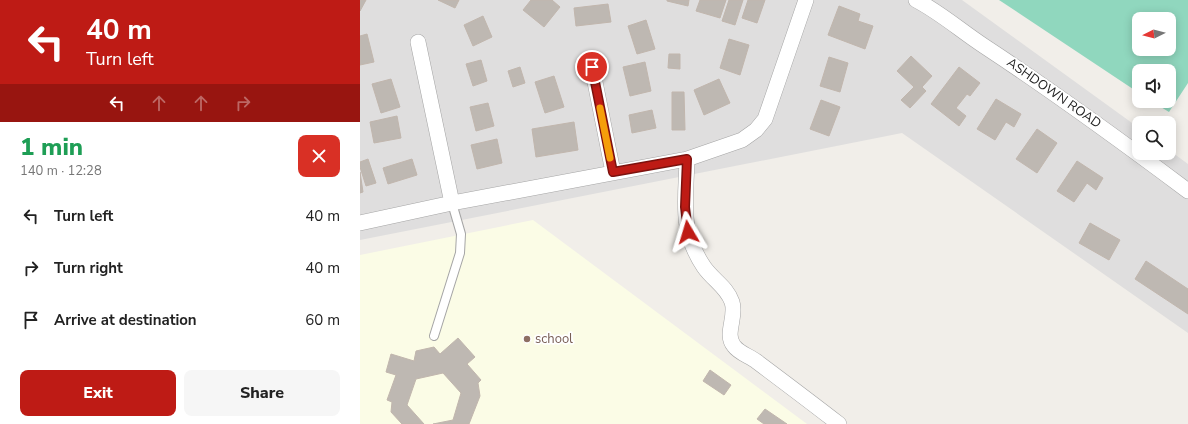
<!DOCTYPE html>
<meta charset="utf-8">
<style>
:root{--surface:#fff;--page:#f6f6f6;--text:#222;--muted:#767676;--accent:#be1b15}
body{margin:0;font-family:"Nunito Sans",sans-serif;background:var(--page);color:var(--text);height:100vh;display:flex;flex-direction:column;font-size:15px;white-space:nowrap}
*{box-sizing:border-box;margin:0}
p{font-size:13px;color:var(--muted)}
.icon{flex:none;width:22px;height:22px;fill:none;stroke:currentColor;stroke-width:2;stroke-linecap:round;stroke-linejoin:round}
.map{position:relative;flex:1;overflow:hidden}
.sheet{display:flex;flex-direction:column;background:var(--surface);width:360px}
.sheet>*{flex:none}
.top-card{background:#be1b15;color:#fff;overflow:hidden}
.needle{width:26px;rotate:264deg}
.tools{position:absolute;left:772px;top:12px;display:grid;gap:8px}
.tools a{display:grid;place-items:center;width:44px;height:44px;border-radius:8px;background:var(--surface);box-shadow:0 2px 10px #0003;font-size:20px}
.pin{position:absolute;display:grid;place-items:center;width:34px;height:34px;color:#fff;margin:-17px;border:2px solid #fff;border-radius:50%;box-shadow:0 1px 4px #0007}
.me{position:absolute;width:44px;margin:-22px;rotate:353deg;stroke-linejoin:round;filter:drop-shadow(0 0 3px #0008)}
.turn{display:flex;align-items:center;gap:14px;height:84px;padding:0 20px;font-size:18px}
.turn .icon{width:52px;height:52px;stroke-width:2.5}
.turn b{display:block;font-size:28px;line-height:34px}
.lanes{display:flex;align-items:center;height:38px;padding:0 20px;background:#0003;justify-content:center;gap:20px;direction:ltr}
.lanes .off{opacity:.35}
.round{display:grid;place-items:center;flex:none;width:42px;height:42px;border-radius:8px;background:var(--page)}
.overview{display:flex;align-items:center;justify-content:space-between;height:68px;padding:0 20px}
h1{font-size:24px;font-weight:800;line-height:30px;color:#1e9e55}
.cta{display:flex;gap:8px;margin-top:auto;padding:8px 20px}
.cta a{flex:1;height:46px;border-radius:8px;background:var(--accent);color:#fff;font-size:16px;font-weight:800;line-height:46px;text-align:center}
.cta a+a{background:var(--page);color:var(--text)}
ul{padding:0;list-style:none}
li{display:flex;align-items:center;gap:12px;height:52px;padding:0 20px}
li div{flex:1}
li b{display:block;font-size:15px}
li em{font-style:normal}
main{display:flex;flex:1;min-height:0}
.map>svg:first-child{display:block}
</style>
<main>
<section class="sheet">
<div class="top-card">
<div class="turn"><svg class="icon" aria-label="left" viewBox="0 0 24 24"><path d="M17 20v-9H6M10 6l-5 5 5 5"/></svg><div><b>40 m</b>Turn left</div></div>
<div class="lanes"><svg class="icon" aria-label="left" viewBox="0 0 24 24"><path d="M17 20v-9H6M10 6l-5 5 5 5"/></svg><svg class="icon off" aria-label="ahead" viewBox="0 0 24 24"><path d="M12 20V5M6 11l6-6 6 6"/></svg><svg class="icon off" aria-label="ahead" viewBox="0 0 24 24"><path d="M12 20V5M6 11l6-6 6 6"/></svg><svg class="icon off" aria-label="right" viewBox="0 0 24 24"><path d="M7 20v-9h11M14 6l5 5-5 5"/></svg></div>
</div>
<div class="overview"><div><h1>1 min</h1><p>140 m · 12:28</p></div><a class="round" style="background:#d93025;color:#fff"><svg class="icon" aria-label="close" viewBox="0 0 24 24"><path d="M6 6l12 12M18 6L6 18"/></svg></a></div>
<ul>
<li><svg class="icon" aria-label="left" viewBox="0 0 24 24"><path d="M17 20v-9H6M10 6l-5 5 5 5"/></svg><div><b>Turn left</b></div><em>40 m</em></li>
<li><svg class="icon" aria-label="right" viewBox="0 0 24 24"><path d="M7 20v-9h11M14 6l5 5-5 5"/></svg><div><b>Turn right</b></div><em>40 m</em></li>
<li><svg class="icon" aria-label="arrive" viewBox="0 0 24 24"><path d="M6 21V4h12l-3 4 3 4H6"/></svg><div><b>Arrive at destination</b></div><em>60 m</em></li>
</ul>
<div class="cta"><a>Exit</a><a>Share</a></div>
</section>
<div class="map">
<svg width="828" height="424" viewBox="0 0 828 424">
<rect width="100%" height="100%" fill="#f1eee9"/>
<path fill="#dfdede" d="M0 0H602L779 128V153H809V150L828 164V333L542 133 0 240Z"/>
<path fill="#fbfce6" d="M173 220 447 424H0V255Z"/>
<path fill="#90d7be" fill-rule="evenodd" d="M639 0H828V83L809 112 791 101H809V71H779V93ZM779 19H809V49H779Z"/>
<path fill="#beb8b2" stroke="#c1b6ad" d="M0 0H6L0 11Z
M78 0H99L95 8Z
M171 0H192L200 7 184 27 163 10Z
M307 0H329L328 6 307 1Z
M340 0H366L360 18 336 11Z
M369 0H383L375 25 362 21Z
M388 0H405L397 23 382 18Z
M248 4 251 22 216 26 214 8Z
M479 6 500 14 498 21 513 26 505 49 468 35Z
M123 16 132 37 113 46 104 25Z
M286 20 295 49 277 54 268 26Z
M7 34 14 62 0 65V36Z
M369 39 389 45 380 75 360 68Z
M309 54H320V69L308 68Z
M551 56 572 76 562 87 566 91 550 108 541 100 554 87 537 71Z
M469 57 488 63 480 92 460 86Z
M121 60 127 81 113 86 106 64Z
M285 62 291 91 270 96 263 67Z
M160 67 165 83 153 87 148 71Z
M599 67 620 83 610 96 607 94 596 108 606 116 599 126 571 104Z
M194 76 204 107 185 113 175 82Z
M31 79 40 107 21 113 12 84Z
M359 79 370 103 344 115 334 90Z
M312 92H324L325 130H312Z
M636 99 661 114 654 127 646 122 635 140 617 129Z
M461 100 480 107 469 136 450 129Z
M128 103 134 126 116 131 110 107Z
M292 110 296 128 272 133 269 115Z
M37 116 41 138 14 143 10 122Z
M214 122 218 150 176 157 172 129Z
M677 129 697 143 677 173 656 159Z
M137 139 142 163 117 169 111 145Z
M8 159 16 183 6 186 0 167V162Z
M52 159 57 175 28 184 23 168Z
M717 161 743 178 736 190 727 183 714 202 697 191Z
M0 172 3 192 0 193Z
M730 223 760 240 749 260 719 243Z
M786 261 828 289V314L775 279Z
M98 338 115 357 107 364 121 380 118 383 120 396 109 424H73L93 420 101 393 83 373 56 379 47 405 64 424H42L31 412 32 402 27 400 36 375 26 372 31 354 54 361 56 351 74 347 80 354Z
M350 370 371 385 364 395 343 381Z
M405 409 427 424H404L397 419Z"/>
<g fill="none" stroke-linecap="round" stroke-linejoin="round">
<g stroke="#a5a5a5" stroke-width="10">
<path id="lane" d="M74 336 100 253 101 234 92 203"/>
</g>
<g stroke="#a5a5a5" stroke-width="16">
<path id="street" d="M556 0C581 13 601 31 624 46 694 92 761 141 828 191
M58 42 92 203
M232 67 253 172
M327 159C326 201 319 230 344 267 353 280 367 287 372 302 377 317 364 334 374 346 379 353 389 356 396 361 424 382 452 403 479 424
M0 223 92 203 327 159 382 140 396 130 405 119 446 0"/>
</g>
<use href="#lane" stroke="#fff" stroke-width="8"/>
<use href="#street" stroke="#fff" stroke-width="15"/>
</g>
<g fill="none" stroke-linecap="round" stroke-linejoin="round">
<g stroke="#7c120e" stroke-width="10">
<path id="route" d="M232 67 253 172 327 159 325 207 328 232"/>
</g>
<use href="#route" stroke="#be1b15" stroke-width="7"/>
<path stroke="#f59e0b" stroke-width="7" d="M240 108 250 158"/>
</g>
<circle fill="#8d6e63" stroke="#fff" stroke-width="1.5" cx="167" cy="339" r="4"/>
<g text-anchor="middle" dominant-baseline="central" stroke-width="3.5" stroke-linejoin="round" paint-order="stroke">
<g font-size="13" fill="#212121" stroke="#fff">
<text transform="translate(694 93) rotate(35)">ASHDOWN ROAD</text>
</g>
<g font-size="13" fill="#785e54" stroke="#fff" text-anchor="start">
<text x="175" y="339">school</text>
</g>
</g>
</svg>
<div class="tools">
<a><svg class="needle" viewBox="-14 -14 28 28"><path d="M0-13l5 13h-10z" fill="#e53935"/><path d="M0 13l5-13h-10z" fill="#767676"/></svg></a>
<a><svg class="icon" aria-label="sound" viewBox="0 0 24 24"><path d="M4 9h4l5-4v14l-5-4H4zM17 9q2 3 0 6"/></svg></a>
<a><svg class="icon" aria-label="search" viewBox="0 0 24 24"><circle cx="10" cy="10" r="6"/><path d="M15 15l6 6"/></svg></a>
</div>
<div class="pin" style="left:232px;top:67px;background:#d93025"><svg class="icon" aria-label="arrive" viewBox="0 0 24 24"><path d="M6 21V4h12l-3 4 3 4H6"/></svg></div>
<svg class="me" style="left:328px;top:232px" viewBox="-20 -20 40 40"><path d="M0-17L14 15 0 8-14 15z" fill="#be1b15" stroke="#fff" stroke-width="4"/></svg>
</div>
</main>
